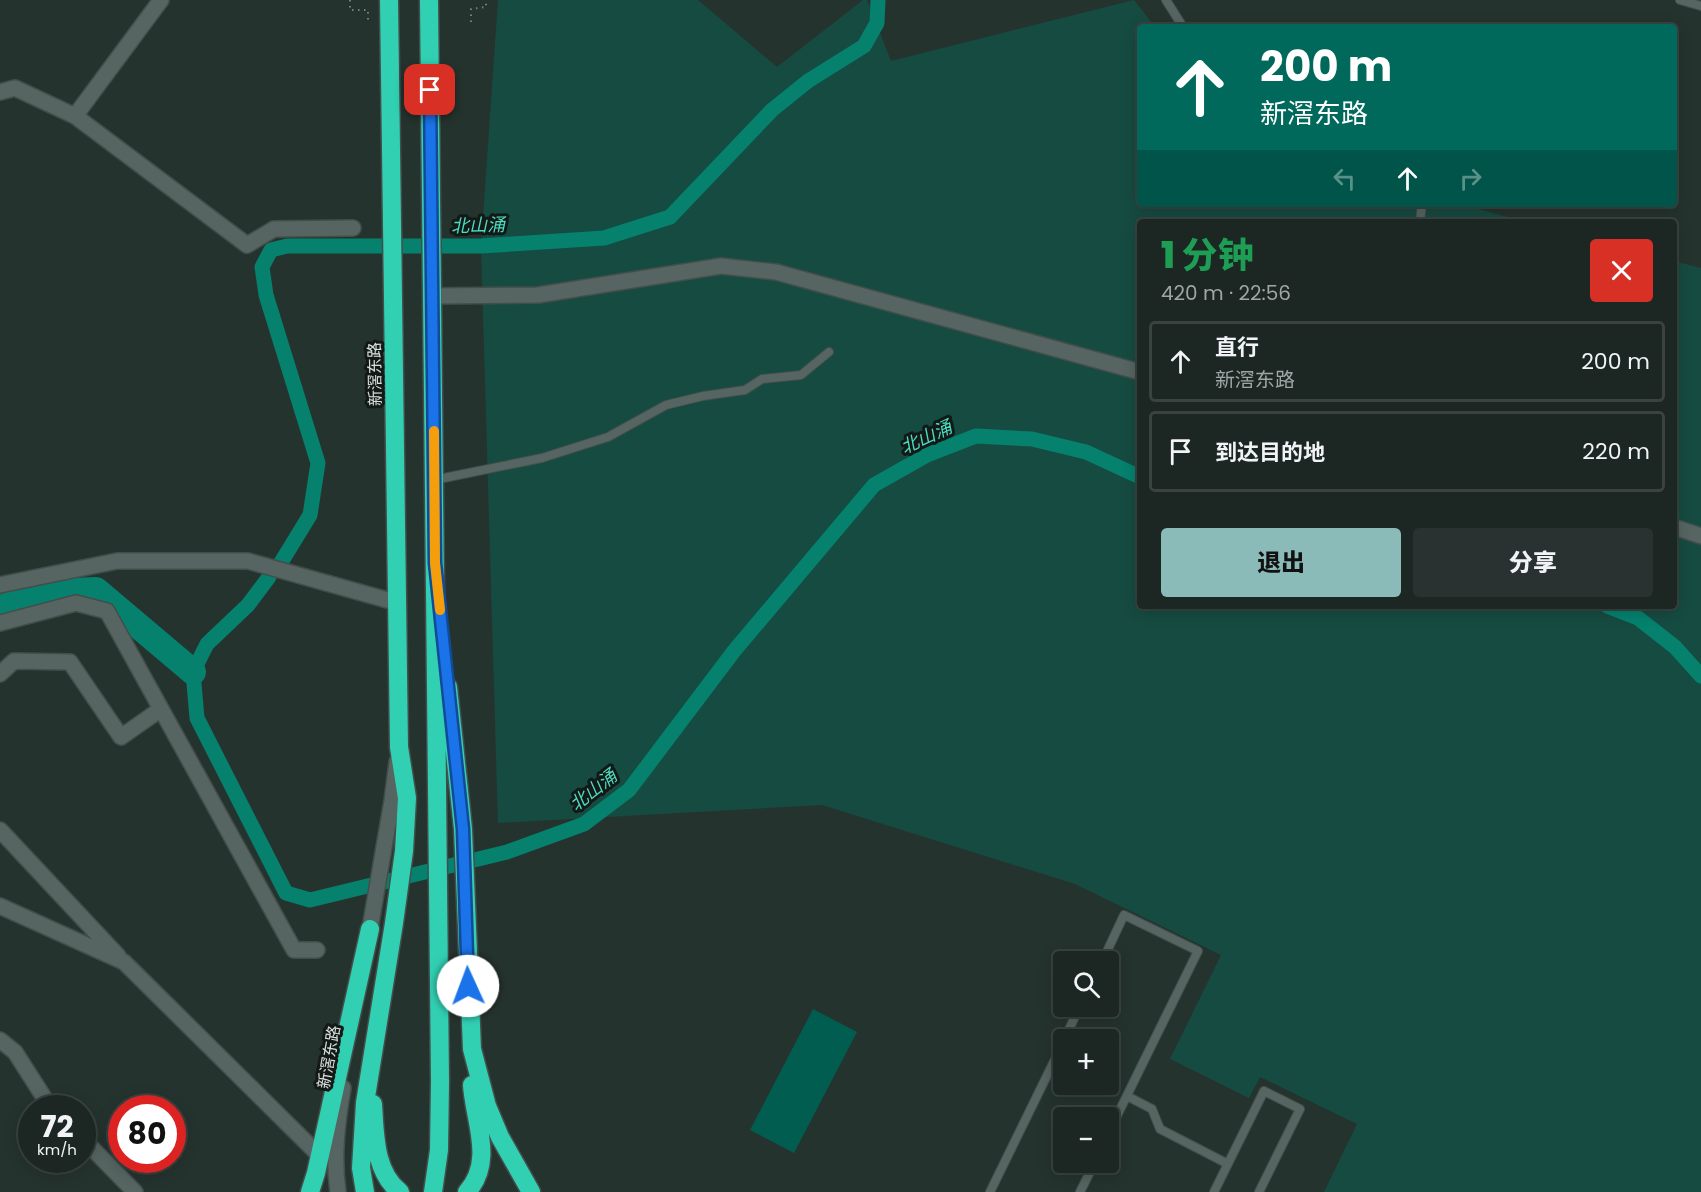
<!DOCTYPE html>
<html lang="zh">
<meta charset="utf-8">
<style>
:root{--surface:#1c2623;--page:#293230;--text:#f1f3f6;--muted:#a0a5a6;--line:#3a4341;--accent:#8bbbb9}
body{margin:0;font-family:Poppins,"Noto Sans SC",sans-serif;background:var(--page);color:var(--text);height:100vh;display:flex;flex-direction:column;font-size:22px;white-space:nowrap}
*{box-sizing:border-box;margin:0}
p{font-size:20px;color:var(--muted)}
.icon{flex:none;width:33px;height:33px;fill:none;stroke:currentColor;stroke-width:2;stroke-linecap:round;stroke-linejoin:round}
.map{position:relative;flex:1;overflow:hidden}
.side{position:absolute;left:1137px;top:219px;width:540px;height:390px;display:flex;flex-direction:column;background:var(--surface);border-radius:6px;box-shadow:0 3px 15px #0003,0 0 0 2px var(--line)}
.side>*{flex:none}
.banner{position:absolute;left:1137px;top:24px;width:540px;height:183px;border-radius:6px;box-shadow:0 3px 15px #0003,0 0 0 2px var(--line);background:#00695c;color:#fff;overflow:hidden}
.buttons{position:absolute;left:1053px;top:951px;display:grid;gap:12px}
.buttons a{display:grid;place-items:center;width:66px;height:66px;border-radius:6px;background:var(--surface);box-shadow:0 3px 15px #0003,0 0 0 2px var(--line);font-size:30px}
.speed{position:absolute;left:18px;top:1095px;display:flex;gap:12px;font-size:30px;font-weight:700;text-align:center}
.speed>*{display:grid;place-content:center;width:78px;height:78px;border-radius:50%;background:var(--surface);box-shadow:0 3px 15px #0003,0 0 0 2px var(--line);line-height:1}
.speed small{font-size:15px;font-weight:400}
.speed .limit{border:9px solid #d22;background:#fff;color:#111}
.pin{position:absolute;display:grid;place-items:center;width:51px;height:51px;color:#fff;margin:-26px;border-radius:12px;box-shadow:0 3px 9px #0006}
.me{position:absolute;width:66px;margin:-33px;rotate:358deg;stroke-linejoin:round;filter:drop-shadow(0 0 4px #0008)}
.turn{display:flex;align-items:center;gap:21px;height:126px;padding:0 24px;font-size:27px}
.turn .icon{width:78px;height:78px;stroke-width:2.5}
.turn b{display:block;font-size:42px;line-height:51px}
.lanes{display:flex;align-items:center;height:57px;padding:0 24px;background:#0003;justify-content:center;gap:30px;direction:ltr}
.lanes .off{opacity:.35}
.round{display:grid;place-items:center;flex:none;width:63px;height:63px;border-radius:6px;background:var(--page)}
.summary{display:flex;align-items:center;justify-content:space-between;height:102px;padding:0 24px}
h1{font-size:36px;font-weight:800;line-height:45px;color:#1e9e55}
.cta{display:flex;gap:12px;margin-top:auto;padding:12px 24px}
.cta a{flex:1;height:69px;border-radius:6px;background:var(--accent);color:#111;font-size:24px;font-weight:800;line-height:69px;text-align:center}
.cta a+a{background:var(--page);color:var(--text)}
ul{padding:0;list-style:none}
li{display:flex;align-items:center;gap:18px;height:81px;margin:0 12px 9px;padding:0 12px;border:3px solid var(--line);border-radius:6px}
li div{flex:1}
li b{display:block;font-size:22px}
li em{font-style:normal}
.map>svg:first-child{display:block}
</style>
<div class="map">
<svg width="1701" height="1192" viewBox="0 0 1701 1192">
<rect width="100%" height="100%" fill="#25332f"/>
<path fill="#164b41" d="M498 0H698L777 67 863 0H867L891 61 1134 0 1155 27H1140V204H1459L1527 222H1140V606H1674V261L1701 268V1192H1324L1357 1124 1260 1077 1249 1098 1170 1059 1221 955 1075 884 822 805 498 823 481 246Z"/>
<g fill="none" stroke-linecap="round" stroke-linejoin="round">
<path stroke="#05816e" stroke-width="15" d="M280 564 310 515 318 463 266 295 262 267 271 250 287 246H481L604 238 670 217 772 110 808 81 864 46 877 23 878 0
M269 577 248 605 207 644 193 672 197 718 286 893 310 900 507 852 584 824 629 790 734 651 874 485 927 455 976 436 1032 439 1086 452 1140 477
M1607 606 1638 618 1675 647 1701 676"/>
<path stroke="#05816e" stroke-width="26" d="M0 608 50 592 96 590 193 672"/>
</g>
<path fill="#005d4f" d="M813 1009 857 1032 794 1153 750 1130Z"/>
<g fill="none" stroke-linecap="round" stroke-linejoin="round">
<g stroke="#434e4b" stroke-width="10">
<path id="lane" d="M1166 0 1183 27
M1680 0 1701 6
M1420 222 1422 204
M434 480 542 458 608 437 666 405 703 396 745 390 762 379 801 375 829 352
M1102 962 1124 915 1198 951 1108 1134
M1064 1040 1080 1006
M1127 1096 1152 1109 1160 1129 1228 1164
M990 1192 1064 1041
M1080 1192 1095 1162
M1214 1192 1264 1091 1300 1109 1259 1192"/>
</g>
<g stroke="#434e4b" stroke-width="18">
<path id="street" d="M0 92 15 88 75 116 247 245 274 229 353 228
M75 116 161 0
M433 296 538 295 721 266 776 272 1140 372
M1674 527 1701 536
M0 585 117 561H248L398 603
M0 623 76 603 107 611 294 950H317
M0 674 14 661 70 662 121 737 161 709
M0 830 118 956
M0 906 124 962 320 1156
M0 1040 15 1052 45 1099 54 1108
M82 1138 135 1192"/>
</g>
<g stroke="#434e4b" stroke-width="18">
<path id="secondary" d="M368 940 392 801 397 762
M338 1192C333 1157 337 1123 343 1088"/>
</g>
<g stroke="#434e4b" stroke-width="21">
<path id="highway" d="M429 0 440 1082 439 1150 433 1192
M448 687 463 829 472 1049 487 1106 500 1137 531 1192
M373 1104C375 1133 374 1172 400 1192
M310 1192 316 1173 370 929
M365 1192 361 1168 365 1103 394 923 404 851 407 798 399 747 389 0
M467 1192C495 1161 474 1120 472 1085"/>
</g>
<path stroke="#75817e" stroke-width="2" stroke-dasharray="1.5 4.5" stroke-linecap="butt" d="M350 0V10H368V23
M471 22V9L486 7V0"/>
<use href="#lane" stroke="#566561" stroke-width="8"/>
<use href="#street" stroke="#566561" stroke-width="15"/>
<use href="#secondary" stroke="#566561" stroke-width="15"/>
<use href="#highway" stroke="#31d0b3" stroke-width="18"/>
</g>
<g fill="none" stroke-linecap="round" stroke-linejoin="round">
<g stroke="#114b97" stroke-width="15">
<path id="route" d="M430 90 435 563 463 829 468 986"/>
</g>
<use href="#route" stroke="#1a73e8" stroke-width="10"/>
<path stroke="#f59e0b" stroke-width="10" d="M434 431 435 563 440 610"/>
</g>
<g text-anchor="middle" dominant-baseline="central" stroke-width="6" stroke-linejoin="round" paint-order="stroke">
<g font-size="16" fill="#d9e1df" stroke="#131917">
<text transform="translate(375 374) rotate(-91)">新滘东路</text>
<text transform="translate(329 1057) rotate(-80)">新滘东路</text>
</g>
<g font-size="18" font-style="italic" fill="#4cdcc0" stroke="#131917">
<text transform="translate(478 225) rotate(-2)">北山涌</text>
<text transform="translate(926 437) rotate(-25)">北山涌</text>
<text transform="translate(593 790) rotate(-38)">北山涌</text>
</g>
</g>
</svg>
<div class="buttons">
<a><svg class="icon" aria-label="search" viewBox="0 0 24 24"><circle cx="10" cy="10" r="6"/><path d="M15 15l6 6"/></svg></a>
<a>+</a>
<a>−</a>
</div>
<div class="speed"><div>72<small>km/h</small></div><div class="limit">80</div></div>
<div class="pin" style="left:430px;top:90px;background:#d93025"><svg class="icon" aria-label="arrive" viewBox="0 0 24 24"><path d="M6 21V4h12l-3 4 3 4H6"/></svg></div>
<svg class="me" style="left:468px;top:986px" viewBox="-20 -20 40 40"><circle r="19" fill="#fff"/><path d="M0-13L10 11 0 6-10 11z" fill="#1a73e8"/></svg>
<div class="banner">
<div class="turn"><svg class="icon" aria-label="ahead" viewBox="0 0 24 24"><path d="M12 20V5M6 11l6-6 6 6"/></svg><div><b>200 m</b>新滘东路</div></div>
<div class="lanes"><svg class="icon off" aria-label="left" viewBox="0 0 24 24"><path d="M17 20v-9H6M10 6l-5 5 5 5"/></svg><svg class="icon" aria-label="ahead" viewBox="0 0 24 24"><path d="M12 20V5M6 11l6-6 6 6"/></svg><svg class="icon off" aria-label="right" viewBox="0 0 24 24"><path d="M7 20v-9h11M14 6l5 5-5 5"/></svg></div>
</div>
<section class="side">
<div class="summary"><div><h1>1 分钟</h1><p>420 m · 22:56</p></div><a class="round" style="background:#d93025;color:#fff"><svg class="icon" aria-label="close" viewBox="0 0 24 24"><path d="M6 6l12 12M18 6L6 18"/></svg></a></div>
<ul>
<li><svg class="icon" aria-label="ahead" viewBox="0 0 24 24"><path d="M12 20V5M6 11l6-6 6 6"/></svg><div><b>直行</b><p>新滘东路</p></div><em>200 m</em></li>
<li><svg class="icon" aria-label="arrive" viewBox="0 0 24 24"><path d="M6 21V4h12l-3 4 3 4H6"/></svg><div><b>到达目的地</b></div><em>220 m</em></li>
</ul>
<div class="cta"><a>退出</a><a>分享</a></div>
</section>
</div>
